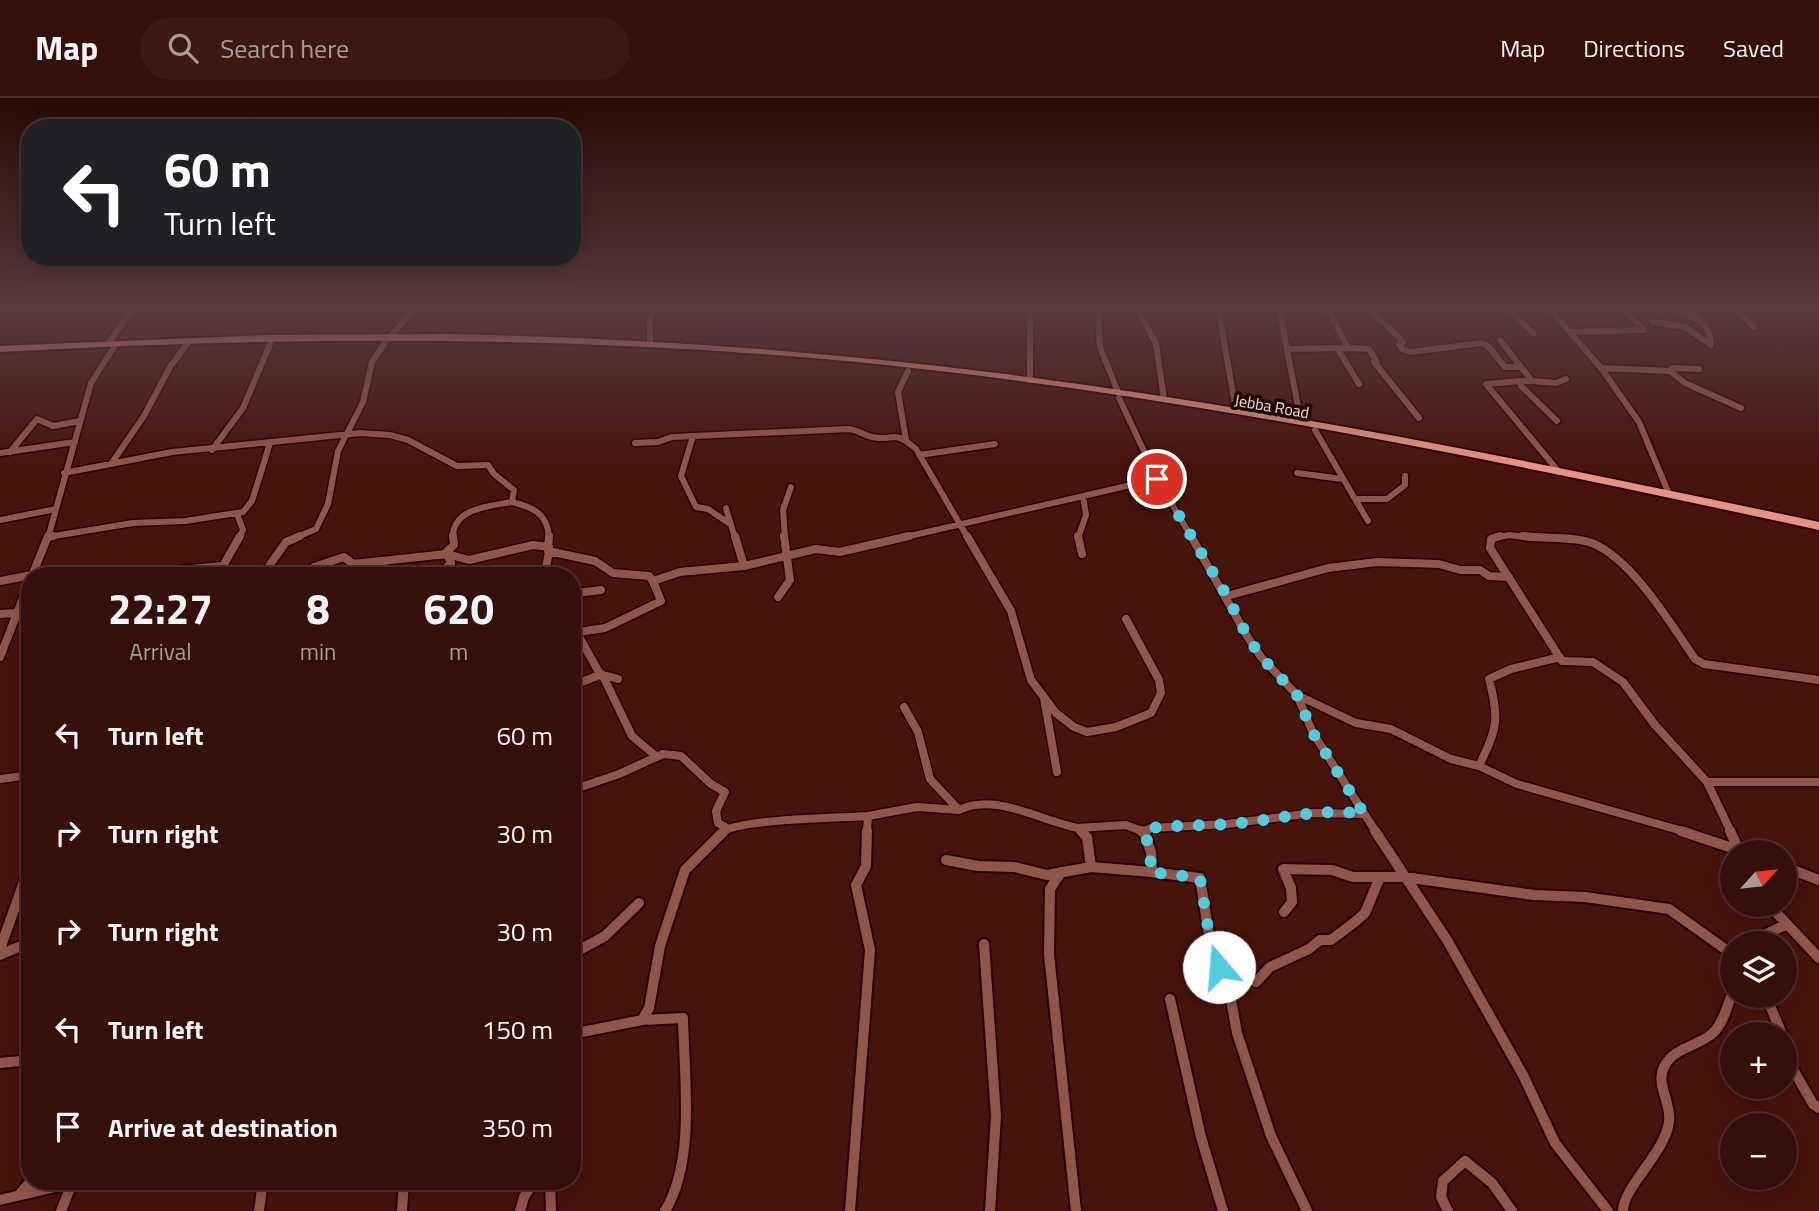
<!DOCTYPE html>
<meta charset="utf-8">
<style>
:root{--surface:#350f0a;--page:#3d1813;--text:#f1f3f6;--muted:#aa9c9c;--line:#4f2f2b}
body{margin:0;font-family:"Titillium Web",sans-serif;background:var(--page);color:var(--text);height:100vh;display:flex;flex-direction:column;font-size:26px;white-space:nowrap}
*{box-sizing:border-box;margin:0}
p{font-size:23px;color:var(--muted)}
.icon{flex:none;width:38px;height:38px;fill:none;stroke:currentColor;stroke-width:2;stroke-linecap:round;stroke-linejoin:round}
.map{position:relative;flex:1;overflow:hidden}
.panel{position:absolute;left:21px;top:469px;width:560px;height:623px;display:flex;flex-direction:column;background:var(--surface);border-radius:28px;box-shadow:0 4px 18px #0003,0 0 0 2px var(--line)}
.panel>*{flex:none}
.top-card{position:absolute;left:21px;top:21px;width:560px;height:147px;border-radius:28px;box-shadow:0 4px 18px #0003,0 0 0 2px var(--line);background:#202124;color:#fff;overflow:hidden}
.needle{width:46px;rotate:63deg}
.buttons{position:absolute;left:1720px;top:742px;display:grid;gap:14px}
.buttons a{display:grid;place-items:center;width:77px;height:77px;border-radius:50%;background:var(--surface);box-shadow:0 4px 18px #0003,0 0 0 2px var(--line);font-size:35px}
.pin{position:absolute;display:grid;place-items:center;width:60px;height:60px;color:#fff;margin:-30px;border:4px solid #fff;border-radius:50%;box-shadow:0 2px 7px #0007}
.me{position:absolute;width:77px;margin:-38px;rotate:342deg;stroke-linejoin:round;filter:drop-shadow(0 0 5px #0008)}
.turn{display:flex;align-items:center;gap:24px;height:147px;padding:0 28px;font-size:32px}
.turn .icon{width:91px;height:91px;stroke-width:2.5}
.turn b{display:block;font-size:49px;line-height:60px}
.eta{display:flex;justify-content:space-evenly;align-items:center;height:119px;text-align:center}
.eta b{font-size:42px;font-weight:700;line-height:49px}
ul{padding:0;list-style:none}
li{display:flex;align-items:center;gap:21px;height:98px;padding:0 28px}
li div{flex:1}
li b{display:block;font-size:26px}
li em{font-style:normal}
header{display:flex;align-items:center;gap:42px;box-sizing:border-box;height:98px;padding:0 35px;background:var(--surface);border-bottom:2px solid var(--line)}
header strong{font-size:33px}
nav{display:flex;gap:38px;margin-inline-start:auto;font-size:24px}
.search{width:490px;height:63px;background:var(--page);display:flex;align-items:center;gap:18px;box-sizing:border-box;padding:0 24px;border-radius:38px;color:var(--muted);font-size:26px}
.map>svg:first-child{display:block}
</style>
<header>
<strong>Map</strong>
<div class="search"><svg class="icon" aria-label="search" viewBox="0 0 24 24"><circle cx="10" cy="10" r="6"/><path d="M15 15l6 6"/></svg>Search here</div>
<nav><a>Map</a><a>Directions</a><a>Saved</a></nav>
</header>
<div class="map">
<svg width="1819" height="1113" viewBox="0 0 1819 1113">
<rect width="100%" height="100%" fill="#47140d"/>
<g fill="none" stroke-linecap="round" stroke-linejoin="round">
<g stroke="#2a0000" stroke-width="9">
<path id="minor-far2" d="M1030 210V282
M1098 210 1100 249 1118 294
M1137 210 1156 246 1164 301
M1218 210 1236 312
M1279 210 1301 324
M1327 210 1348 250 1369 251 1377 264H1374L1419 320
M1368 210 1400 240 1403 244 1399 246 1402 251 1411 254 1481 245 1487 247 1505 269H1521L1500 242
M1506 210 1534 236
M1549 210 1601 270 1639 324 1669 396
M1692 210 1700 221
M1734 210 1754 229
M1551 212 1574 210
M1653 224 1685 229 1711 247C1711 220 1689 219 1668 210
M1571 234 1644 232 1622 210
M391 238 415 210
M109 244 134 210
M650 246V219L655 210
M1337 250 1359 286
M1289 251 1348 250
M1521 269 1532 283 1556 285 1566 281
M1601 270 1670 273 1672 270 1699 271
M1670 273 1685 285 1741 310
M1532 283H1521V288L1557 323
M1486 286 1559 374
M1486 286 1521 283
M1119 300 1157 381 1192 440
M1315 332 1355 401H1387L1405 387V378
M693 338 681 378 696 409 708 411 730 426
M906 342 898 294 908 273
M635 345 658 344 672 339 849 331C858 332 863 337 872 339 894 344 892 330 916 351L968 440
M212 352 243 310 271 244
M10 354 37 321 53 328 80 323
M0 355 75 344
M919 357 995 346
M111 366 144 318 170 269 187 246
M64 375 172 354 360 335 390 337 408 342 457 368 488 367 494 376 514 392 512 404C533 409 548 416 549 440
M1297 375 1342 381
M1355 401 1368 423
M726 410 735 440
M237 416 243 432 239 440
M0 422 56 411
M48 439 133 425 185 423 243 414 252 403 270 345
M48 440 91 285 114 249
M295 440 316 431 328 406 338 353 363 304 372 264 386 243
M453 440C452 410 490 408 512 404
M785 440 783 412 791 389
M901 440 1157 381
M1078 440 1086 417 1083 398
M1494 440 1509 437 1533 440"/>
</g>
<g stroke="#2a0000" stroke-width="11">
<path id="minor-far1" d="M549 438 548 453 595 463 613 475 649 478 653 483
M735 438 744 468
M967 438 1011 513 1031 582 1056 615 1074 629 1087 634 1116 629 1151 615 1161 595 1159 582 1126 521
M1078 438 1082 456
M1191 438 1247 538 1261 559 1297 597 1356 625 1391 631 1451 661 1479 668 1517 686 1686 734
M1500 438 1491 441 1490 450 1562 563 1593 564 1623 584 1655 627 1707 684 1731 734
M1523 438C1544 441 1574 438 1592 445 1632 461 1671 526 1695 561L1704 566 1819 582
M48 439 53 438
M549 454 546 469 550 478
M262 477 309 476 314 469 344 459 353 466 447 456 469 462 533 447 549 449
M32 478 48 438
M177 478 180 472 223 468 240 438
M262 478 286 444 300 438
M379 478 383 464
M438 478 451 465 446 454 454 447 453 438
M0 483 32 477
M1227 498 1328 470 1377 464 1439 466 1460 472H1480L1489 478 1509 479
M778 499 790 482 784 438
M572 500 577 495 601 492
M0 516 15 515
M572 535 605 530 661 503 653 483 680 474 744 468 816 451 840 454 909 438
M577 535 600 576 618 581
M0 559 30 482
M572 588 602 576 632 638 657 659
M1297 597 1313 635 1376 734
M1044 600 1057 674
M1479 668C1497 630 1500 622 1489 581L1511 571 1560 559
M0 681 30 677
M1707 684H1819
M572 692 619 676 663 656 681 658 711 686 725 694 716 713 718 725 727 730
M959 712C996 694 1040 723 1078 730L1082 734
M868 718 917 709 959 712 930 681 918 634 904 609
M1078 730 1126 727 1144 734
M723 734C736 721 843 720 868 718L867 734
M1144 734 1151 730 1227 726 1313 715 1364 716"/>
</g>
<g stroke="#2a0000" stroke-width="14">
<path id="minor" d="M1081 733 1087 739 1091 769
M1141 733 1144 734
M1375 733 1447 842 1523 977 1555 1045 1608 1113
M1681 733 1744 754
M1730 733 1740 754
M946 762 978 768 1014 769 1047 777 1091 769 1152 774 1151 754 1144 734 1146 733
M1785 769 1819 782
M1061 774 1050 791 1049 856 1076 1113
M1150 774 1200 780 1209 837 1231 902 1237 935 1271 1038 1307 1113
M1769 807 1819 860
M1284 814 1292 804 1291 790 1283 771 1332 772 1353 779H1404L1534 797 1585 799 1669 811 1732 856
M1757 845 1760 839 1787 826
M984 846 996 1018 990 1113
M0 851 30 767
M572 856 605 838 639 805
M0 857 30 844
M1256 884 1270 869 1309 851 1320 842H1331L1356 823 1365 815 1380 779
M1766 898 1782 936
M1170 901 1201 1039 1223 1113
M642 922 649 910 660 848 685 772 724 733
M572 936 642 922 683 920C684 979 696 1062 665 1113
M1785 945 1791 968 1813 1006 1819 1010
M0 965 30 962
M550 1083 551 1113
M19 1097 31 1083
M0 1102 81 1083
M61 1113 73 1083
M259 1113 263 1083
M402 1113 404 1083
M520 1113 524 1099 534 1083
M850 1113 870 852 856 787 866 768 867 733
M1448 1113 1441 1099 1443 1083 1465 1063 1492 1085 1512 1113
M1623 1113C1623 1089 1665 1055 1669 1024 1672 1004 1654 986 1665 967 1675 949 1700 948 1714 934 1723 925 1727 909 1732 896"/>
</g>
<g stroke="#2a0000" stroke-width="4">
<path id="trunk" d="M449 236C632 240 815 252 997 275 1274 310 1547 366 1819 424V432C1501 363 1181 296 857 264 571 237 286 238 0 254V248L269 237Z"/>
</g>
<use href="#minor-far2" stroke="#90564c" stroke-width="6"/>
<use href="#minor-far1" stroke="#90564c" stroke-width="8"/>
<use href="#minor" stroke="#90564c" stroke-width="10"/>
<use href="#trunk" fill="#e89283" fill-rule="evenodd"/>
</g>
<linearGradient id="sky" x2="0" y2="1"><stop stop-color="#270b07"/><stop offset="0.57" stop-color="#583a40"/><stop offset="1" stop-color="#583a40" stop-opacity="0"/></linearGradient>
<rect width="1819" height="366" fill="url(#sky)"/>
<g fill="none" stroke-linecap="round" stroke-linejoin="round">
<path stroke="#54cade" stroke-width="12" stroke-dasharray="0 21.6" d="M1157 381 1227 498 1247 538 1261 559 1297 597 1313 635 1364 716C1318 709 1273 723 1227 726 1202 728 1176 727 1151 730L1144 734 1151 754 1150 774 1200 780 1209 836 1219 869"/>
</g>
<g text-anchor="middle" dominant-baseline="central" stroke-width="7" stroke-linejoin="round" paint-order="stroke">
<g font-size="16" fill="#f9d7d0" stroke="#1f0906">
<text transform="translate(1272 308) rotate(10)">Jebba Road</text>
</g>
</g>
</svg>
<div class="buttons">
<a><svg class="needle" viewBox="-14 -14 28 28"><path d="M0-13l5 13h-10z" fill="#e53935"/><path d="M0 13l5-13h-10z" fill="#aa9c9c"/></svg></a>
<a><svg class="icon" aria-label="layers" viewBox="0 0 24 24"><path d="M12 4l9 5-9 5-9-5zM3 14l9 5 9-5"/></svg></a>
<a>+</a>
<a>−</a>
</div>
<div class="pin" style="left:1157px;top:381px;background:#d93025"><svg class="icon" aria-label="arrive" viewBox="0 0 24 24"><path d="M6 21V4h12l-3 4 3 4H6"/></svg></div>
<svg class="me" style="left:1219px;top:869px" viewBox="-20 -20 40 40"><circle r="19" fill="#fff"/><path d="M0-13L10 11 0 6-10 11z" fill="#54cade"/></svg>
<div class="top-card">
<div class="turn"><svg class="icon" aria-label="left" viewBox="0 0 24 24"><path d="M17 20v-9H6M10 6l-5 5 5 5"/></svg><div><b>60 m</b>Turn left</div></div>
</div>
<section class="panel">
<div class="eta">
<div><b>22:27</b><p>Arrival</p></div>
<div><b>8</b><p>min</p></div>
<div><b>620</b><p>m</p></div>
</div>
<ul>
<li><svg class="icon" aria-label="left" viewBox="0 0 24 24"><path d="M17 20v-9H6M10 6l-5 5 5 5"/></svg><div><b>Turn left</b></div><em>60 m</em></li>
<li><svg class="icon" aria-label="right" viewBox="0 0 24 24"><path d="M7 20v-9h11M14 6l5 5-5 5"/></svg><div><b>Turn right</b></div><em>30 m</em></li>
<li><svg class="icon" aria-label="right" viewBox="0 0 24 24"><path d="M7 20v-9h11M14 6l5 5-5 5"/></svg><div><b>Turn right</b></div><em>30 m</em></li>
<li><svg class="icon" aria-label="left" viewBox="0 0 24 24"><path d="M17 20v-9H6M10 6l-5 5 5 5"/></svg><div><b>Turn left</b></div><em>150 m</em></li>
<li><svg class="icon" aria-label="arrive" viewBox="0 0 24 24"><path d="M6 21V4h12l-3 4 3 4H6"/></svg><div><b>Arrive at destination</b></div><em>350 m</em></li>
</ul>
</section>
</div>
